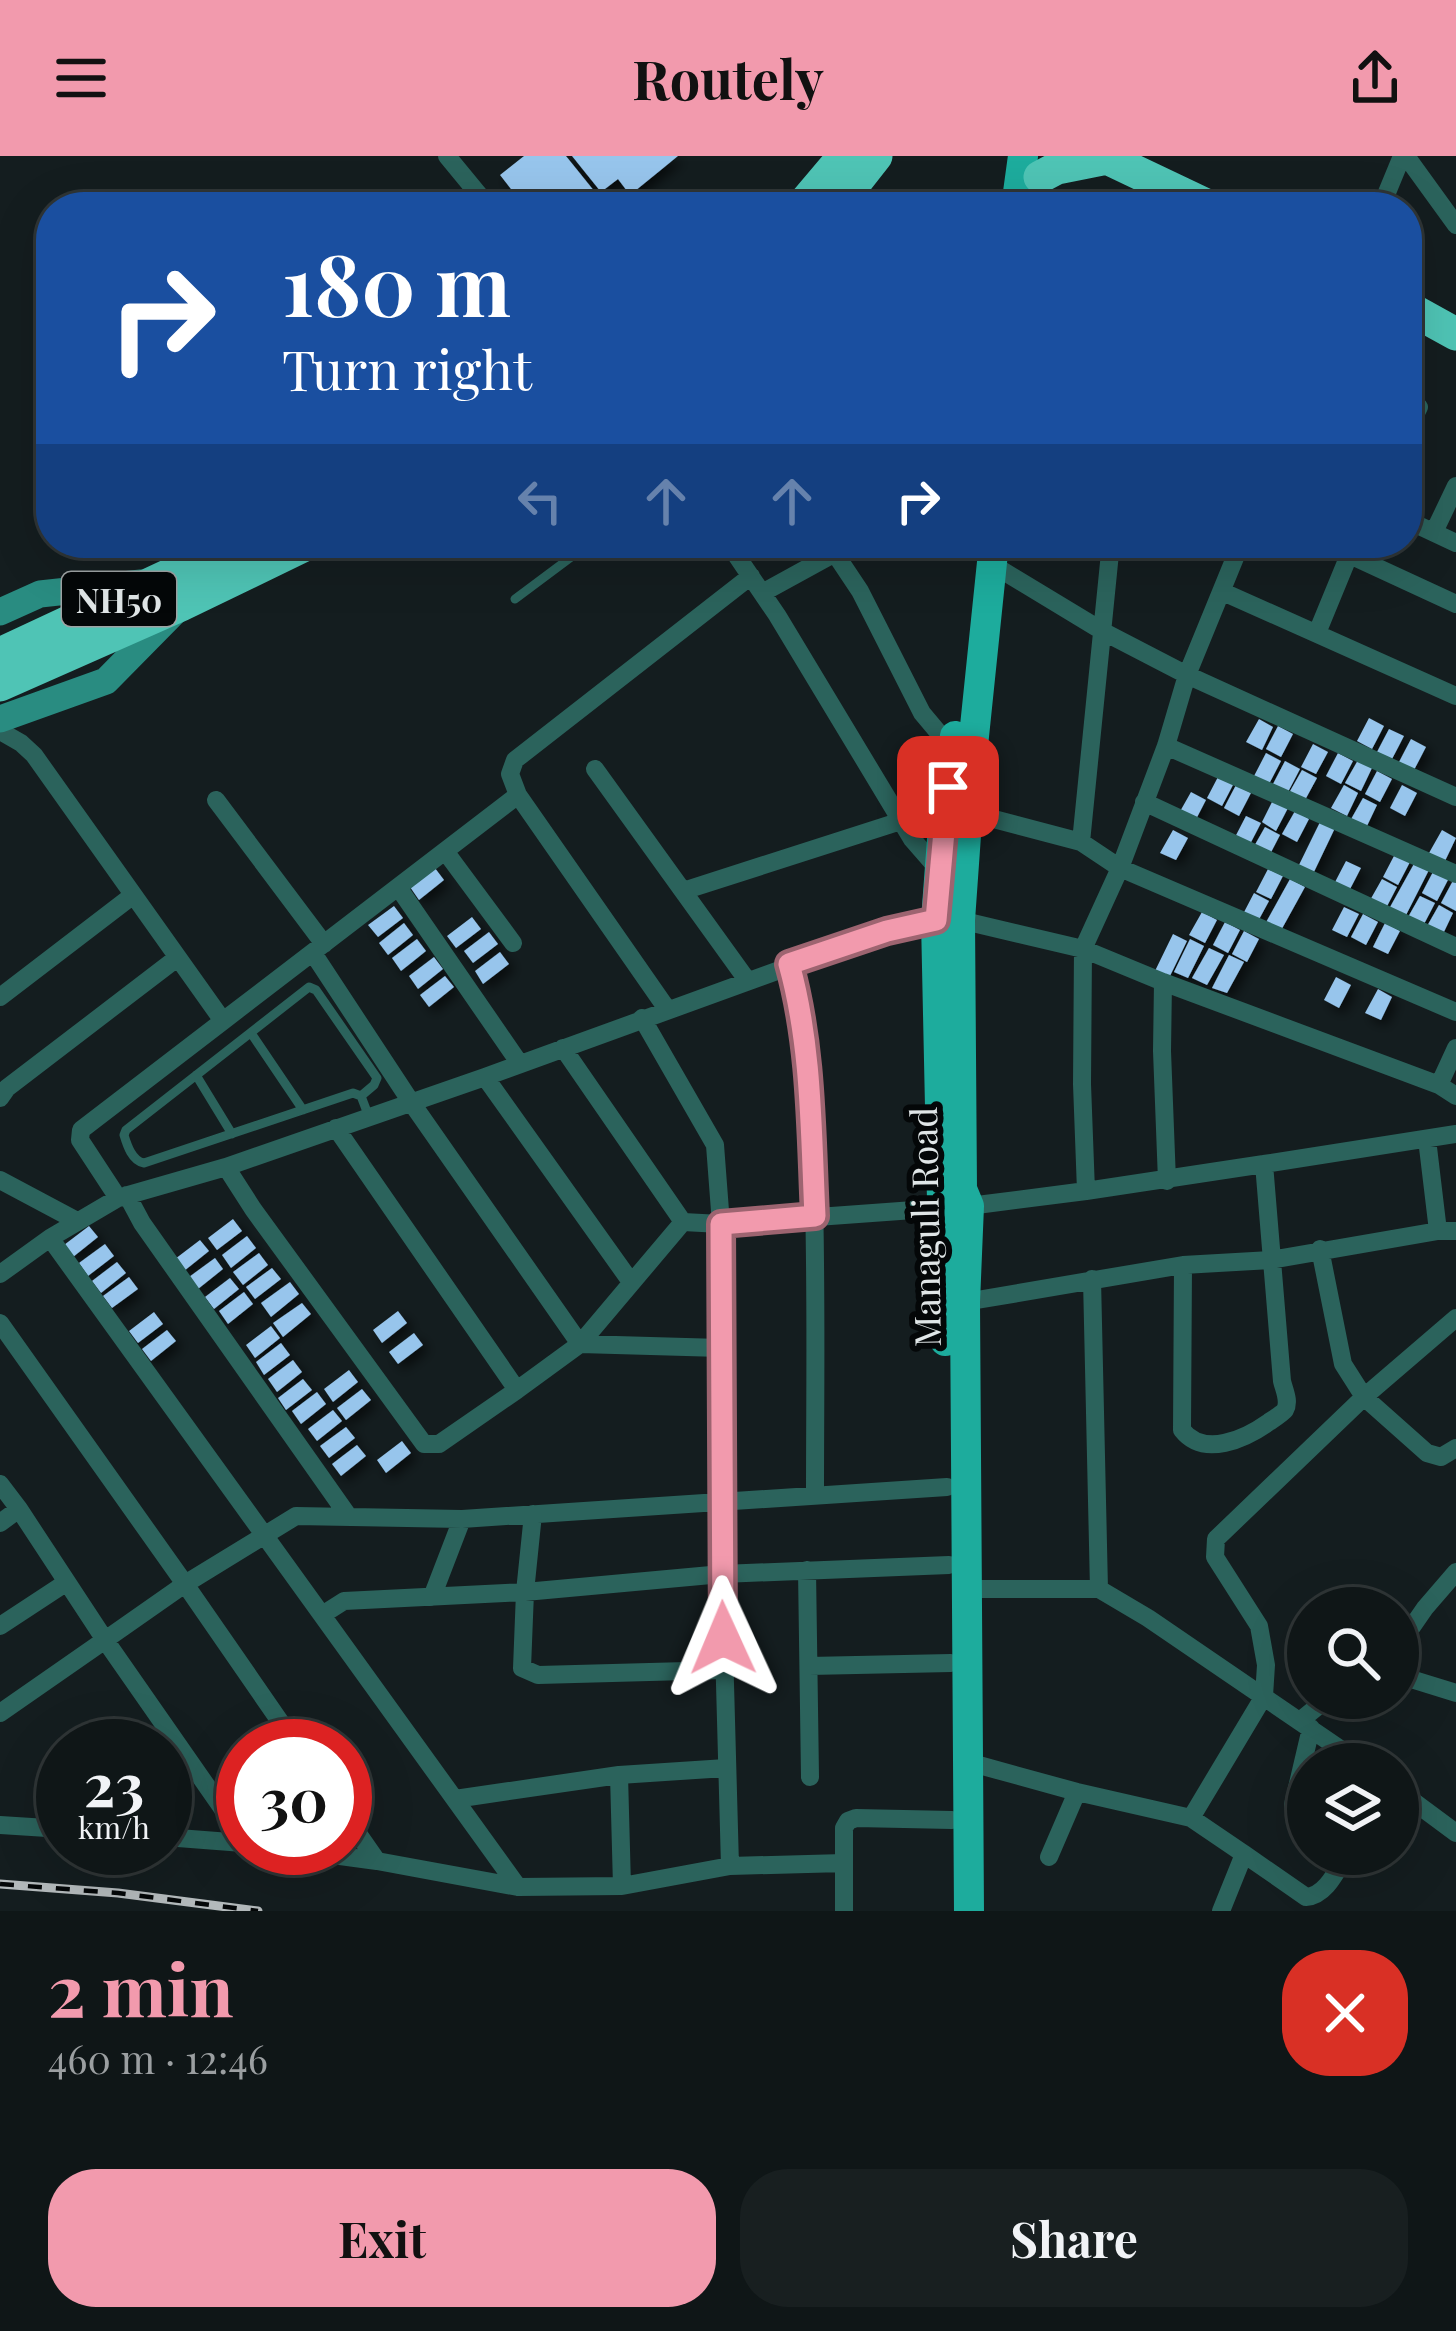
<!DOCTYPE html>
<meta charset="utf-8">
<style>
:root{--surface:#0f1617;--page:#181f20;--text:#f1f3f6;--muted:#9b9fa1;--line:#2f3536;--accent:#f29aad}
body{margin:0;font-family:"Playfair Display",serif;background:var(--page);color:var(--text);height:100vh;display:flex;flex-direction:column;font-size:45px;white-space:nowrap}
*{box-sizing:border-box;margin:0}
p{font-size:39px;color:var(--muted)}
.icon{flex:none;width:66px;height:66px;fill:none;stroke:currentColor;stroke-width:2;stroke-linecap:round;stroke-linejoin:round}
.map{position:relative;height:1755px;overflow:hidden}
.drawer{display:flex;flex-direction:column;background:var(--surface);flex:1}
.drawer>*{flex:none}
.guide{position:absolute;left:36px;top:36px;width:1386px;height:366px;border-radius:48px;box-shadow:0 12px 48px #0002,0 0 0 3px var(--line);background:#1a4fa0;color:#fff;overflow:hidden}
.fabs{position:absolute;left:1287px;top:1431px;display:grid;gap:24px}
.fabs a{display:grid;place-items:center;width:132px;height:132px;border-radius:50%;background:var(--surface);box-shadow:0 12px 48px #0002,0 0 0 3px var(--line);font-size:60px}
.speed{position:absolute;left:36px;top:1563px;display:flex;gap:24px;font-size:60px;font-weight:700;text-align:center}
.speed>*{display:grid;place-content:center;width:156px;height:156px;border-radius:50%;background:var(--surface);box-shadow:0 12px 48px #0002,0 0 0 3px var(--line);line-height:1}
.speed small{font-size:30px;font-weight:400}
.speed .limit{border:18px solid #d22;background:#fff;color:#111}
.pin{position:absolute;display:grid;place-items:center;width:102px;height:102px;color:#fff;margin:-51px;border-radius:24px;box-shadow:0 6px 18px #0006}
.me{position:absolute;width:132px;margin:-66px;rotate:359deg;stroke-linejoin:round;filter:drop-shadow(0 0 9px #0008)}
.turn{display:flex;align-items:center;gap:42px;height:252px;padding:0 48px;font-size:54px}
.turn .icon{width:156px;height:156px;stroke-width:2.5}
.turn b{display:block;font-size:84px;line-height:102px}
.lanes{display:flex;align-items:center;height:114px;padding:0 48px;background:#0003;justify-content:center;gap:60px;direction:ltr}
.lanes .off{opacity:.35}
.round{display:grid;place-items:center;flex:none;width:126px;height:126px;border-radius:48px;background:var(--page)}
.head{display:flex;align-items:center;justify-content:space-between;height:204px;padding:0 48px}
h1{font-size:72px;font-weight:700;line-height:90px;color:var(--accent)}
.cta{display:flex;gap:24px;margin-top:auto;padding:24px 48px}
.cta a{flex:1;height:138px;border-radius:48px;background:var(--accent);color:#111;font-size:48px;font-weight:700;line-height:138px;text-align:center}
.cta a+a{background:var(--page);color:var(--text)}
header{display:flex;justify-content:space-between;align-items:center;height:156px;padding:0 48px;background:var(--accent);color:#111;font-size:54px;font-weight:700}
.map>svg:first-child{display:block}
</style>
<header><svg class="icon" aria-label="menu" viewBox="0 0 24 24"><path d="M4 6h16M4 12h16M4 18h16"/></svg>Routely<svg class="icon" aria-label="share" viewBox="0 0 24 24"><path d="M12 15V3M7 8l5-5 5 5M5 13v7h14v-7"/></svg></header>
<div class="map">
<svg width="1456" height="1755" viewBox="0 0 1456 1755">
<defs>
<filter id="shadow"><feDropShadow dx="5.5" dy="5.5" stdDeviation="6" flood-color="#0009"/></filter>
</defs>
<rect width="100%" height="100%" fill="#141d1f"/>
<path fill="#97c5ec" filter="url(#shadow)" d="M524 0H566L607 51H524L534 43 527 34 518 42 500 19Z
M572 0H678L630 39 618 23 601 36Z
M1369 562 1384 570 1372 593 1357 585Z
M1259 563 1273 571 1262 594 1246 586Z
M1278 570 1293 578 1281 601 1266 593Z
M1389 573 1404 580 1392 603 1377 596Z
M1411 583 1426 591 1414 614 1399 606Z
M1313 588 1328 596 1316 618 1301 611Z
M1266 597 1281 605 1269 628 1254 620Z
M1338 597 1353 605 1341 628 1326 620Z
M1358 604 1372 612 1361 635 1345 627Z
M1285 605 1300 613 1288 636 1273 628Z
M1302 614 1317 622 1305 644 1289 637Z
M1377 615 1392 623 1380 646 1365 638Z
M1219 619 1234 627 1222 650 1207 642Z
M1236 629 1251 637 1239 660 1224 652Z
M1344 629 1358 637 1347 660 1331 652Z
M1402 629 1417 637 1405 660 1390 652Z
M1191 636 1206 644 1194 667 1178 659Z
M1363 642 1377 649 1366 672 1350 665Z
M1273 644 1288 652 1276 675 1262 666Z
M1295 655 1309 663 1297 686 1282 678Z
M1246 660 1261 667 1249 690 1234 683Z
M1321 664 1335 672 1312 720 1297 713Z
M1265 671 1280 679 1268 702 1252 694Z
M1173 674 1188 682 1176 704 1160 697Z
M1442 674 1456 682 1445 705 1429 697Z
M1395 698 1410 706 1398 729 1383 721Z
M1346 705 1361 712 1349 735 1334 728Z
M1415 706 1429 714 1405 761 1389 753Z
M435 712 444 724 419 744 410 731Z
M1268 713 1283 720 1271 743 1256 736Z
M1434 714 1449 722 1437 745 1422 737Z
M1456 719V755L1441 747Z
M1290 723 1305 731 1279 778 1264 770Z
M1382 723 1397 731 1385 754 1369 746Z
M1254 737 1269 745 1257 767 1242 760Z
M1420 740 1435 747 1423 770 1407 763Z
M1439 749 1453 757 1442 780 1426 772Z
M394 750 403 762 378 781 368 769Z
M1344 751 1359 758 1347 781 1332 774Z
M1202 756 1217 764 1205 787 1189 779Z
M1363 758 1378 766 1366 789 1351 781Z
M472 761 481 773 456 792 447 780Z
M1225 766 1240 774 1228 797 1213 789Z
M404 767 413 779 388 799 379 787Z
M1385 767 1400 775 1388 798 1373 791Z
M1244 775 1259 783 1247 806 1232 798Z
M489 776 498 788 473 807 464 795Z
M1173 778 1187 785 1169 822 1155 815Z
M417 783 426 795 401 815 392 802Z
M1190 783 1204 790 1188 822 1174 816Z
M1209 792 1224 799 1207 829 1192 822Z
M500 796 509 808 483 828 475 815Z
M1229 799 1244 806 1227 837 1212 832Z
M434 801 443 813 418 833 409 820Z
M445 820 454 831 429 851 420 839Z
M1336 821 1351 829 1339 852 1324 844Z
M1378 833 1392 841 1381 864 1365 857Z
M233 1063 242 1075 217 1094 208 1082Z
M89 1070 98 1081 73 1101 64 1089Z
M247 1080 256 1092 231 1112 222 1099Z
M200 1084 209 1095 184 1115 175 1103Z
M105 1088 114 1100 88 1120 79 1107Z
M259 1097 268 1109 243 1129 233 1116Z
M215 1102 223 1113 198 1133 189 1121Z
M117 1106 126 1117 101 1137 92 1125Z
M272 1112 281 1123 255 1143 246 1131Z
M129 1121 138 1133 112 1152 103 1140Z
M230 1122 239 1133 214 1153 205 1141Z
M290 1126 299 1138 271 1161 261 1147Z
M244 1136 253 1148 228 1168 219 1155Z
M302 1147 311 1158 283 1181 273 1167Z
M398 1155 407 1167 382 1187 373 1174Z
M154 1156 163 1168 138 1187 129 1175Z
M271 1170 280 1182 255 1202 246 1189Z
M167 1174 176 1185 151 1205 142 1193Z
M414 1177 423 1189 398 1208 389 1196Z
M281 1187 290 1199 264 1219 256 1206Z
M293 1204 302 1216 277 1236 268 1223Z
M349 1214 358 1226 333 1246 324 1233Z
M303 1223 312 1234 286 1254 278 1242Z
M362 1233 371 1244 346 1264 337 1252Z
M317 1236 326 1248 301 1268 292 1255Z
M333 1254 342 1265 317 1285 308 1273Z
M346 1271 355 1282 329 1302 320 1290Z
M402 1285 411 1297 386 1317 377 1304Z
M357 1289 366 1300 341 1320 332 1308Z"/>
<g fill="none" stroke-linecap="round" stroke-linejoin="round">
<path stroke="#2b635c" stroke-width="9" d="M616 38 626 51
M515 443 590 387
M251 877 303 954
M196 919 232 978
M361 940 374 929 377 922 316 834 309 831 126 974 124 979C127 989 132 1005 144 1007L353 937 361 940 369 961"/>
<path stroke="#2b635c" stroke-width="18" d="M447 0 489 51
M1406 0 1456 69
M1381 51 1402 0
M1407 275 1419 251
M1407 364 1456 387
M1434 376 1456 330
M728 387 777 459 912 683 939 714
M828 387 860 435 922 557 953 594
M1324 387 1456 448
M990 407 1104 476 1187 519 1456 641
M1223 436 1456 540
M762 437 835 397
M1317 477 1354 387
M0 575 21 587 34 599 223 865 81 974 80 984 118 1042
M1166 590 1456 718
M595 613 747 824
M518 639 510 618 515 604 751 420
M216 644 324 788
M1144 646 1456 791
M967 656 1081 686 1120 712 1456 856
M1081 686 1111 387
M445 695 513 787
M398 731 520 908
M683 735 901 665
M960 764 1083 793 1163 826 1439 929
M313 797 411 946 580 1188 721 1192
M789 809C808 873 810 942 813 1009 817 1119 815 1229 815 1339
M1163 826 1162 895 1167 1025
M0 841 132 740
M223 865 518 639 667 853
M563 892 683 1066 721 1068 969 1050 1086 1035 1082 928 1083 793 1120 712 1166 590 1187 519 1241 387
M1456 892 1439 929 1456 940
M485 921 631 1126
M0 942 7 932 177 802
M336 972 517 1234 580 1188 683 1066
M1427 983 1438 1075
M1264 1008 1456 978
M226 1011 253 1053 424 1288H439L517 1234
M0 1024 77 1065
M1086 1035 1264 1008 1282 1225C1284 1234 1290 1245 1285 1254 1283 1257 1272 1264 1269 1266 1245 1283 1204 1302 1182 1274L1183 1109
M127 1039 142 1067 349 1361
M50 1082 518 1731
M1320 1093 1343 1208 1364 1241 1427 1297 1441 1301 1456 1292
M0 1118 50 1082 118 1042 226 1011 485 921 887 775 936 764
M1092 1123 1099 1433
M965 1146 1183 1109 1271 1104 1438 1075H1456
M0 1167 185 1428 105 1484 19 1353 0 1367
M0 1328 19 1353
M533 1358 525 1436 522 1512 538 1519 724 1514
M462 1363 947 1331
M807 1414 810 1621
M967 1433H1099L1148 1462 1362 1608
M322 1459 344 1445 525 1436 722 1418 721 1068 715 989 642 862
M0 1470 67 1426
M1398 1491 1425 1452 1456 1416
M809 1510 951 1507
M1398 1519 1456 1537
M0 1557 105 1484 243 1682
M1301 1564 1328 1542
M297 1590 185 1428 296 1360 462 1363 432 1441
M968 1606 1077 1636 1191 1662
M619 1619 726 1612
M1398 1634 1456 1677
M345 1659 377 1705
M0 1669 63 1673
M1308 1676 1297 1665 1293 1649 1311 1572
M165 1681 243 1687
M281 1692 377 1705 518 1731 622 1730 619 1619 455 1643
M1244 1698 1306 1741C1326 1740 1337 1714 1347 1698
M1049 1701 1077 1636
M844 1707 730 1710 722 1418 949 1409
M622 1730 730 1710
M844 1755V1672L848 1665 856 1662 952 1664
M1221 1755 1244 1698 1191 1662 1264 1540 1266 1509 1259 1470 1215 1401 1216 1383 1364 1241 1456 1162"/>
<path stroke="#298c81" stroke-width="27" d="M0 456 40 438 141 427
M0 563 106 525 174 456"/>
<path stroke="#1dac9d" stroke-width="30" d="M1016 51 1023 0
M945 1185 936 764 942 683 955 580
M969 1755 965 1146 969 1050 962 1033 960 764 971 609 994 387"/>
<path stroke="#4fc4b5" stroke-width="33" d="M1103 0 1210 51
M1040 21 1057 12 1107 2
M801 51 844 0
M836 51 876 0
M1407 151 1456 178
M0 498 238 387
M0 529 181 449 309 387"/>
<g stroke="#b3b9bb" stroke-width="9">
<path id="rail" d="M0 1728 118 1737 258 1755"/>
</g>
<use href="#rail" stroke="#040708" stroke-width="4.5" stroke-dasharray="14" stroke-linecap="butt"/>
</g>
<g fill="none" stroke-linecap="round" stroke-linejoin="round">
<g stroke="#9d6470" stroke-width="30">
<path id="route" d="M723 1482 721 1068 815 1060C811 977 812 890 789 808L887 775 936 764 948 631"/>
</g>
<use href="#route" stroke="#f29aad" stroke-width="21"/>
</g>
<g text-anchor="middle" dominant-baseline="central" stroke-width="12" stroke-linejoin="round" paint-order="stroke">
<rect fill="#040708" stroke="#9ea3a4" stroke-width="3" x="62" y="416" width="114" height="54" rx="9"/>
<g font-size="33" font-weight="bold" fill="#e0e6e7">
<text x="119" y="443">NH50</text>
</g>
<g font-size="36" fill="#e0e6e7" stroke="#040708">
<text transform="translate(924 1071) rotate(-91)">Managuli Road</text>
</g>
</g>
</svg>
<div class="fabs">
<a><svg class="icon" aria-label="search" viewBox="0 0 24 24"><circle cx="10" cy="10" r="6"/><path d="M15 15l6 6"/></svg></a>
<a><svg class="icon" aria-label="layers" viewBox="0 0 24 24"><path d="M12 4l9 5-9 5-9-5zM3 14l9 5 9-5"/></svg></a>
</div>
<div class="speed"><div>23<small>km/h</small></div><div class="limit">30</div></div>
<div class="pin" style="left:948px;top:631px;background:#d93025"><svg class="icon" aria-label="arrive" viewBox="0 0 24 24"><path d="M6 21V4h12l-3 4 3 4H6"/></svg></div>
<svg class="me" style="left:723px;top:1482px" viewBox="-20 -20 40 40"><path d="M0-17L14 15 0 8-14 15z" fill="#f29aad" stroke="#fff" stroke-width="4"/></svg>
<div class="guide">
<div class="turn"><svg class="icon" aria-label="right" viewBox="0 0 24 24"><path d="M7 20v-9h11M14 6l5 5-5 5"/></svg><div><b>180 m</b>Turn right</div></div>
<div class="lanes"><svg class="icon off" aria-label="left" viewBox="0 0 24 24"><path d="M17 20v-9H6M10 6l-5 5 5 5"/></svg><svg class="icon off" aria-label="ahead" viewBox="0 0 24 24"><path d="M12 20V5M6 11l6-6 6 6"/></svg><svg class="icon off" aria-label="ahead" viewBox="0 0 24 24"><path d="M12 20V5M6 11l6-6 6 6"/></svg><svg class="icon" aria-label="right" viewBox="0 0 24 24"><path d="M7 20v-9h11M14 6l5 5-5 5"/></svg></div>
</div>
</div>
<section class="drawer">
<div class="head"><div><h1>2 min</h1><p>460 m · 12:46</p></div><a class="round" style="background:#d93025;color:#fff"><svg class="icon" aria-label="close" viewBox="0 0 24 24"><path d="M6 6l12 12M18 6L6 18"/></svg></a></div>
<div class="cta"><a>Exit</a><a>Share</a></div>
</section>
